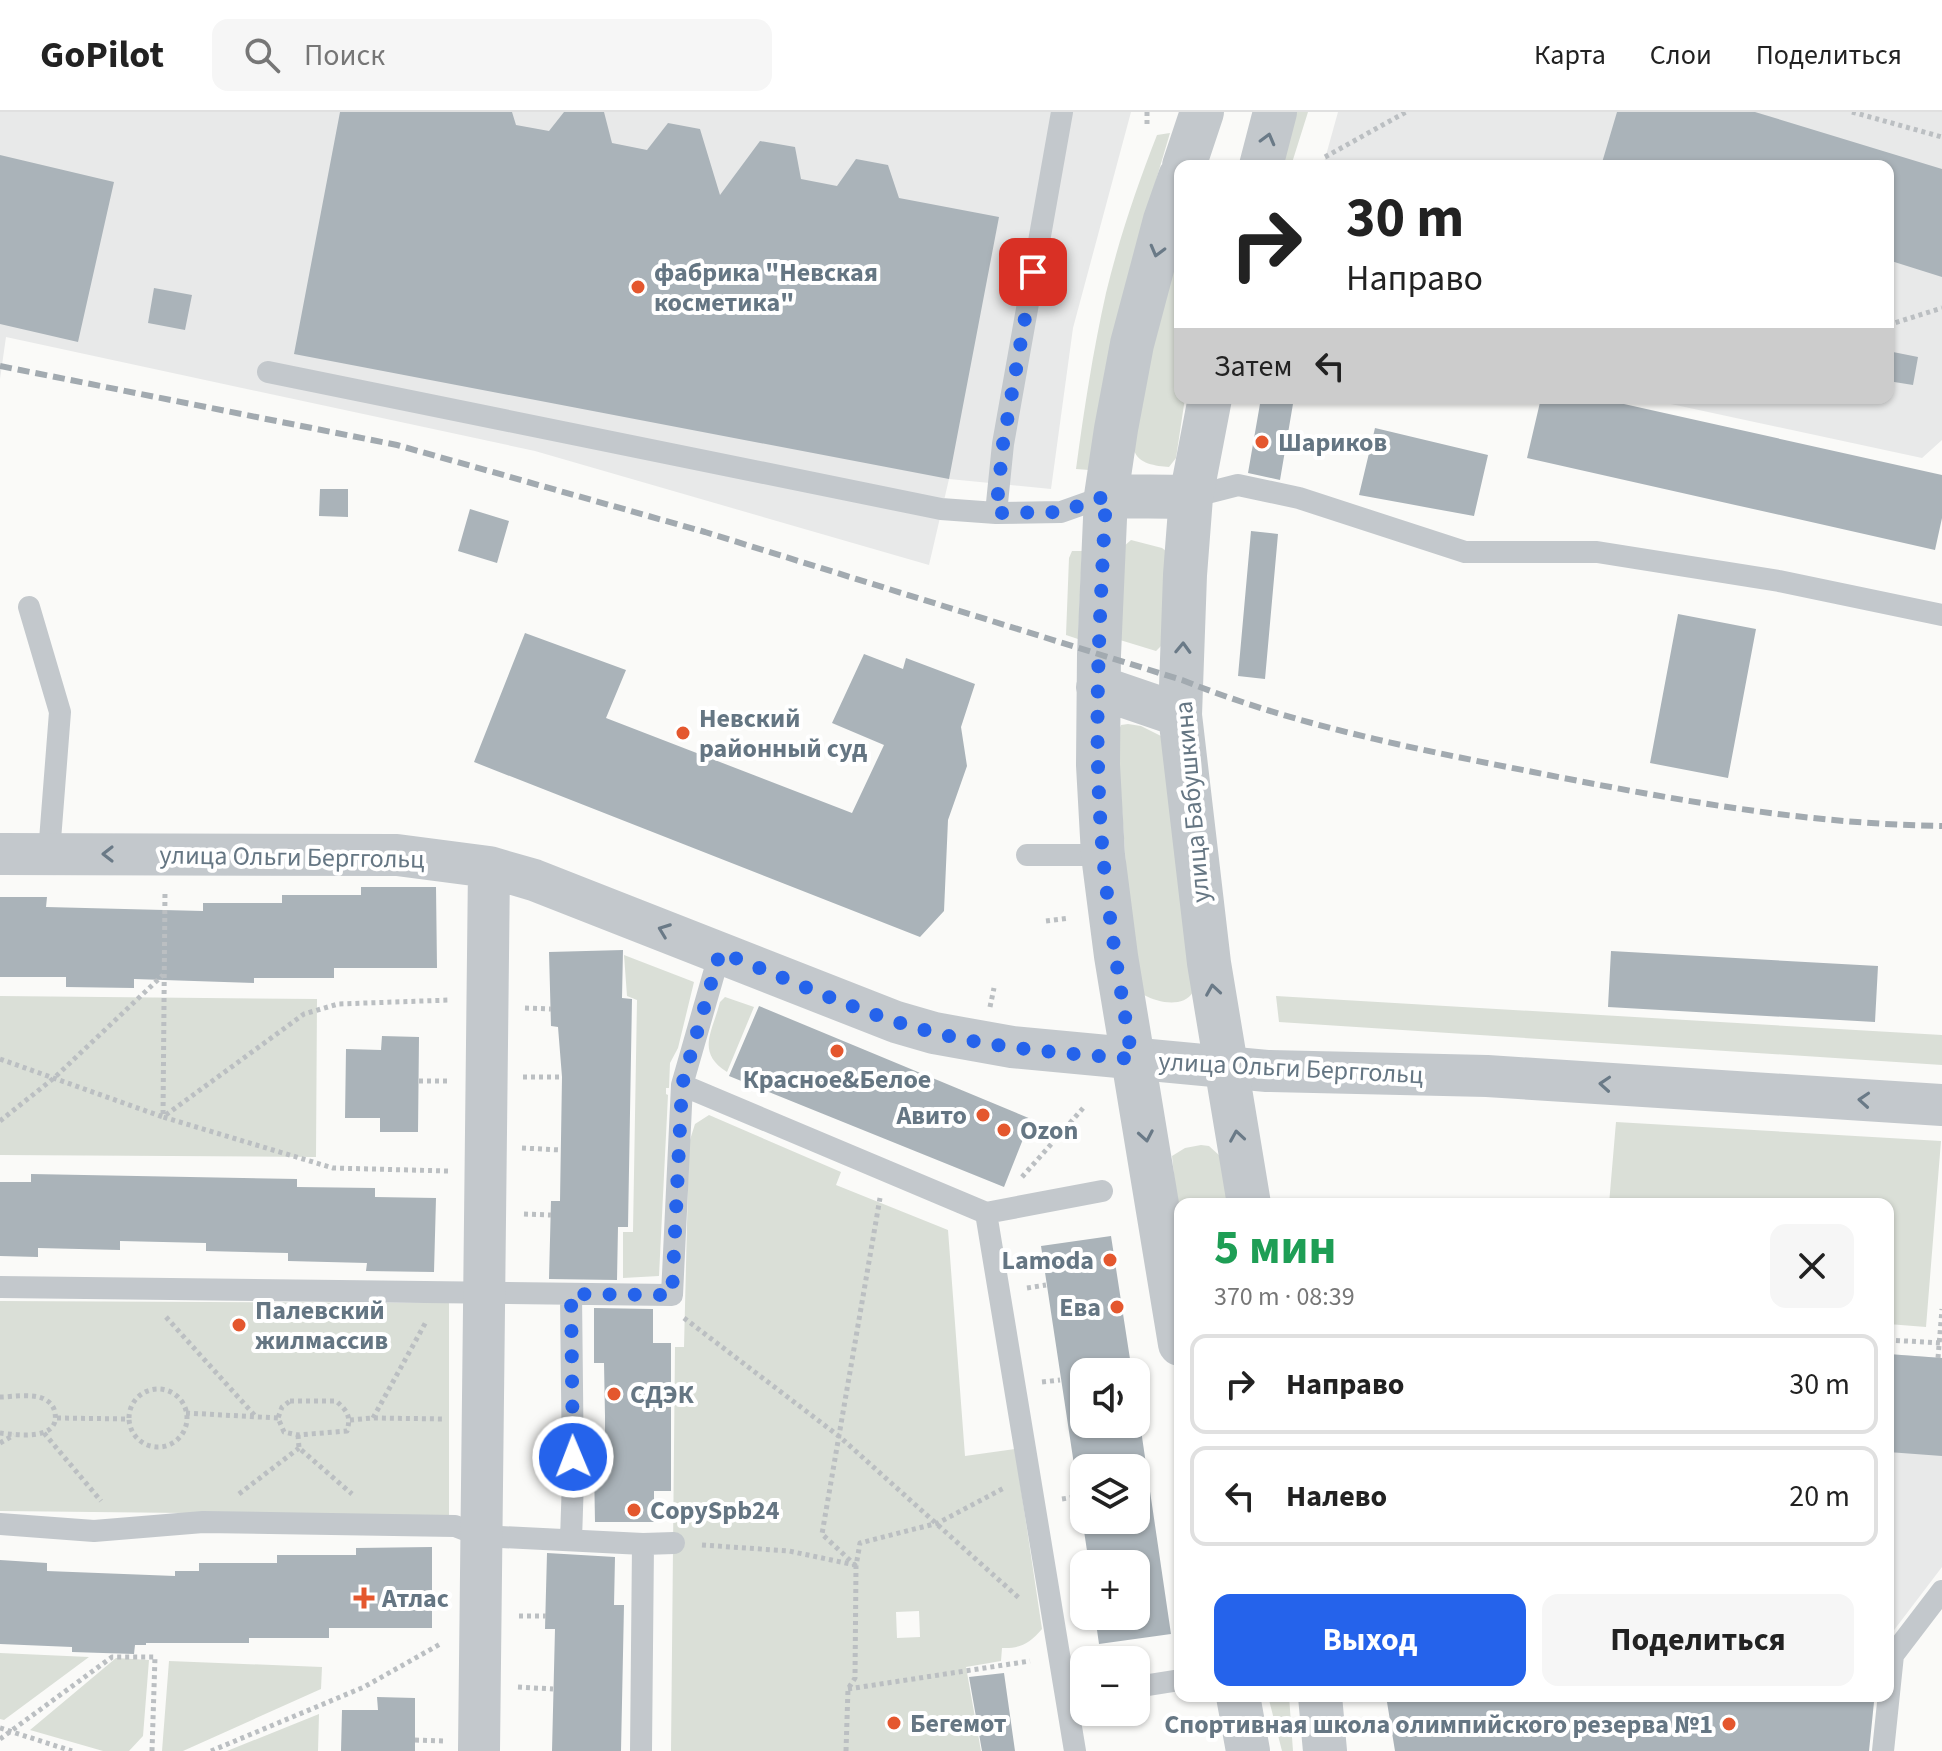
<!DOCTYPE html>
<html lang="ru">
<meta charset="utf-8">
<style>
:root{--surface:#fff;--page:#f6f6f6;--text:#222;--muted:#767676;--line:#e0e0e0;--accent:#2563eb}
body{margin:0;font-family:"Source Sans 3",sans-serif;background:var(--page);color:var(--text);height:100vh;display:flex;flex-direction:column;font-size:30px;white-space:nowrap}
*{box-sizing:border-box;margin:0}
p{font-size:26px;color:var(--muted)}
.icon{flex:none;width:44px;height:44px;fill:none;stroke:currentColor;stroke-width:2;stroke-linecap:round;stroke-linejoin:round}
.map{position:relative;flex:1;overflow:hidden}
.panel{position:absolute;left:1174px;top:1086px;width:720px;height:504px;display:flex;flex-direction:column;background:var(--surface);border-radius:16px;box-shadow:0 2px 6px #0004}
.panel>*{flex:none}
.guide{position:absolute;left:1174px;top:48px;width:720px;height:244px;border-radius:16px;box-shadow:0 2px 6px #0004;background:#fff;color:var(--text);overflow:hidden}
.buttons{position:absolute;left:1070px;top:1246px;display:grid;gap:16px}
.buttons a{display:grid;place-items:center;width:80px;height:80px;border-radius:16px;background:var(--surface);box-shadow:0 2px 6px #0004;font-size:40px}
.pin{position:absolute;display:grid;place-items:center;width:68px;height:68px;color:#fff;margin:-34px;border-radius:16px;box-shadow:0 4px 12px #0006}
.me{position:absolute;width:88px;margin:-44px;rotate:359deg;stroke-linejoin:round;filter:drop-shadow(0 0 6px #0008)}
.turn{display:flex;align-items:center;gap:28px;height:168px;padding:0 40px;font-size:36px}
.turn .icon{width:104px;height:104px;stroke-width:2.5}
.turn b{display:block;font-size:56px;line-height:68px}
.then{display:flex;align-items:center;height:76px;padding:0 40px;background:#0003;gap:16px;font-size:30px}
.round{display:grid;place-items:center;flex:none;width:84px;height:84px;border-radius:16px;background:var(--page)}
.overview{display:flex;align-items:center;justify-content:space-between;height:136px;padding:0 40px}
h1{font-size:48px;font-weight:700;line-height:60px;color:#1e9e55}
.primary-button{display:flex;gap:16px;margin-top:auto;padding:16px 40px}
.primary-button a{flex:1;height:92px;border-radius:16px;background:var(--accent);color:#fff;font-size:32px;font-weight:700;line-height:92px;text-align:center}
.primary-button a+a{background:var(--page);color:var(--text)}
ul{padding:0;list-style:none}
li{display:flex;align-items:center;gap:24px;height:100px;margin:0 16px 12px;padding:0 24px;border:4px solid var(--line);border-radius:16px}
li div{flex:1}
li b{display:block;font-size:30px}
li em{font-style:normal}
header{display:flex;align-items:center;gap:48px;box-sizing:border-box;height:112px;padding:0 40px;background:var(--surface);border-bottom:2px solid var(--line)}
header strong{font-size:38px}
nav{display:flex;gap:44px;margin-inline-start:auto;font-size:28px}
.search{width:560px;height:72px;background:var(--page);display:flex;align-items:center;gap:20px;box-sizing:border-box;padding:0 28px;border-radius:16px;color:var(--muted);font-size:30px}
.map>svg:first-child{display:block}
</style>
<header>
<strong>GoPilot</strong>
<div class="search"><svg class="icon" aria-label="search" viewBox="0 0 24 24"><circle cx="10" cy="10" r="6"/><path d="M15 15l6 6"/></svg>Поиск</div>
<nav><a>Карта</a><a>Слои</a><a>Поделиться</a></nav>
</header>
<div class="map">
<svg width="1942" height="1639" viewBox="0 0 1942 1639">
<rect width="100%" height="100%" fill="#fafaf8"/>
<path fill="#e8e9e9" d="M0 0H1131L1073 216 1051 377 949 367 929 453 535 339 6 225 0 267Z
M1338 0H1942V328L1922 346 1643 286H1888V54H1323Z
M1888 1242 1942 1246V1455L1888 1526Z"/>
<path fill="#dadfd7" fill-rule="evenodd" d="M1295 0H1308L1291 54H1279Z
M1170 21 1146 102 1089 358 1076 357C1084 298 1093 239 1106 181 1119 127 1137 74 1157 23Z
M1180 126V286H1185L1176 346 1169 355C1156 354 1138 352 1134 338L1149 248Z
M1131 428 1162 436 1166 439 1161 534 1156 539 1120 528 1123 435Z
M1072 439H1082L1078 527 1066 523 1069 446Z
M1128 612 1141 614 1161 624 1193 880C1183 896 1159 891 1144 883L1129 800 1117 623 1121 613Z
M624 843 694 870 678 936 670 951 669 976H666V982L668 983 659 1164 623 1166V1120H633L637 888 627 884Z
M0 884 317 887 316 1045 0 1043Z
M1276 884 1942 923V953L1279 910Z
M725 885 754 895 727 960C696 940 712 921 720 890Z
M709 1003 841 1060 836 1073 948 1118 965 1344 1015 1337 1042 1517C1030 1531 1020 1537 1002 1536L1001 1549 966 1555 981 1639H671L675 1235H684L689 1031 695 1012ZM919 1499 920 1525 897 1526 896 1500Z
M1616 1010 1941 1029 1926 1215 1888 1212V1092H1609Z
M1201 1033 1209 1034 1220 1044 1228 1092H1180V1121L1172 1044 1185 1036Z
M0 1189 449 1191V1404L0 1399Z
M0 1541 89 1545 4 1608 0 1607Z
M116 1546 149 1548 143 1624 129 1639H103L30 1618Z
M169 1549 322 1555 321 1577 183 1639H162Z
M1268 1584H1289L1293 1639H1282Z
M319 1602 318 1639H227Z"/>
<path fill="#aab3b9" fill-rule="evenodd" d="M340 0H512L516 13 549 19 564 0H604L612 31 647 38 668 11 700 17 720 83 760 29 795 35 801 67 837 74 856 47 888 53 899 86 999 105 949 367 294 242Z
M1617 0H1755L1942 57V165L1888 148V54H1601Z
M0 43 114 70 78 230 0 212Z
M154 176 192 183 185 218 148 211Z
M1888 239 1918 245 1913 273 1888 269Z
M1261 286H1294L1280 368 1248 361Z
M1541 286H1597L1942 363V406L1935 438 1527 346Z
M1375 316 1488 343 1474 404 1359 383Z
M320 377H348V405L319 404Z
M470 397 509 409 497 451 458 439Z
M1251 419 1278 422 1265 567 1238 564Z
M1678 502 1756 517 1728 666 1650 651Z
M525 521 626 558 606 606 852 701 884 633 832 611 864 542 903 557 906 546 975 572 961 615 967 654 948 708 944 799 920 825 474 650Z
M361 775H436L437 856H334V866H254V871L134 867V876L66 875V865H0V785H47L46 795 203 799V791H282V783H361Z
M623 838 622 886 632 887 628 1115H618L617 1168 549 1167 551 1089H560L562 965 558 915 551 914 549 840Z
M1611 839 1878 854 1875 910 1608 895Z
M759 894 1031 1007 1004 1075 729 964Z
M382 924 419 925 418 1020H380V1006H345L346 937 381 938Z
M31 1062 297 1067V1075L375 1076V1085L436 1086 434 1160 366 1159 367 1151 288 1149V1141L206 1139V1131L120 1129V1138L38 1136V1145L0 1144V1070H31Z
M1111 1124 1132 1260H1084V1312H1136V1284L1171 1522 1099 1532 1095 1504H1136V1452H1089L1041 1134ZM1084 1356H1136V1408H1084Z
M594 1196 653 1197V1231H671V1379H654V1410H595L594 1355H605V1304L604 1251H594Z
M1888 1242 1942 1246V1344L1888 1340Z
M432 1435V1516H329V1526H249V1531H146V1533H135L134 1542 72 1540V1535L0 1532V1448L47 1451V1459L175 1464V1459H199V1451H277V1443H356V1436Z
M547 1441 615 1445 614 1493H624L621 1639H552L555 1517H545Z
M1004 1561 1015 1639H982L969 1565Z
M1386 1584H1786L1874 1590 1869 1639H1395Z
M377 1585 415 1586V1639H341L342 1598H378Z"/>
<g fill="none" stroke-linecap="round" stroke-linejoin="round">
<path stroke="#bbbfc2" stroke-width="5" stroke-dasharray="4 4" stroke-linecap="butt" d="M1147 0V15
M1852 0 1942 25
M1325 45 1406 0
M1888 213 1942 196
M1046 809 1069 806
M990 895 994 876
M525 896 551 897
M0 947 163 1005 165 779
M523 965H562
M419 969H448
M0 1009 54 966 163 863
M522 1036 561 1038
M448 1059 333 1056 163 1005 304 902 338 892 450 888
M1022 1065 1085 994
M524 1102 551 1103
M1027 1176 1046 1173
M166 1205 257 1306
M684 1206 840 1325 1019 1486
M1888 1228 1942 1231
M1938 1246 1942 1197
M1042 1270 1060 1268
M129 1306a29 29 0 1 1 58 0a29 29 0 1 1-58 0Z
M0 1285C12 1285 33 1281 44 1287 50 1290 54 1294 55 1301 60 1329 17 1323 0 1321
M290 1289H336C348 1299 351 1305 347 1319L298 1323 284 1320 278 1306 282 1295Z
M186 1301 278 1306
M57 1306 128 1307
M373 1306 427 1208
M350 1308 373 1306 445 1307
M44 1321 101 1389
M298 1323 299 1336 352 1382
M0 1331 14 1323
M239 1382 299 1336
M1062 1387 1080 1384
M702 1433 789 1439 855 1453
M856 1454 822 1422 880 1086
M519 1504H546
M518 1575 553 1577
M848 1577 1030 1549
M1097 1610 1130 1604
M0 1616 72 1639
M0 1627 112 1545H155L152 1639
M415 1628 443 1629
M211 1639 364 1575 442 1531
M846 1639 848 1577 855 1566 856 1454 860 1431 938 1411 1004 1376"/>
<path stroke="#c3c8cc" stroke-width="22" d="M1062 0 1003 332 996 401 1061 400 1106 384
M268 260 941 397 996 401
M1191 385 1238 373 1299 386 1465 440H1597L1779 469 1942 503
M29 495 60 600 49 741
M1027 743H1103
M682 973 986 1101 1075 1639
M986 1101 1102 1079
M0 1175 672 1183 682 973 720 840
M0 1412 94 1419 203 1410 455 1414 481 1424 643 1432 641 1639
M571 1428 573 1367 571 1182
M643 1432 674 1431
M1136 1575 1180 1568
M1883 1639 1893 1543 1942 1479"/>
<path stroke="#c3c8cc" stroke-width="42" d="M0 742 397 743 489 755 534 768 896 910 934 921 1012 935 1267 959 1487 964 1942 993
M479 1639 489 755"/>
<path stroke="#c3c8cc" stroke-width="44" d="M1184 54 1202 0
M1261 54 1275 0
M1180 65 1165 108 1132 232 1116 317 1106 384 1099 543 1098 653 1103 743 1116 844 1180 1232
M1210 286 1191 385 1185 463 1180 603 1209 851 1249 1092
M1106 384 1191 385
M1098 575 1180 603
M1238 1584 1248 1639
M1320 1584 1325 1639"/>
<path stroke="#a2aab0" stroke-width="6" stroke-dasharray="12 6" stroke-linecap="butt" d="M0 254 397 333 705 420 1182 568C1294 613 1415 637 1533 660 1669 687 1804 712 1942 714"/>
</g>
<defs><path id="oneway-chevron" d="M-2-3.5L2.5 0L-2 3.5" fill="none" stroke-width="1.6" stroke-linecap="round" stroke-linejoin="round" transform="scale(2)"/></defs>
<g stroke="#6a7a87">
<use href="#oneway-chevron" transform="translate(1268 27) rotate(-75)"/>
<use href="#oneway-chevron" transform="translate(1157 139) rotate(105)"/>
<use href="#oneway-chevron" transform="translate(1183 536) rotate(-88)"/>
<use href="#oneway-chevron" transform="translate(108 742) rotate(-180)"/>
<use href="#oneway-chevron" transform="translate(664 818) rotate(-159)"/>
<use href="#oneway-chevron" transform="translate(1213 878) rotate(-99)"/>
<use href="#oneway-chevron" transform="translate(1605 972) rotate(-176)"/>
<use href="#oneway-chevron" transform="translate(1864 988) rotate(-176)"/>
<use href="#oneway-chevron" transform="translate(1146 1024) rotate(80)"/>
<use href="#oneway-chevron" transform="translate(1237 1024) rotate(-99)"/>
</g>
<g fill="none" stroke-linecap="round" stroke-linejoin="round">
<path stroke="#2563eb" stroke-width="14" stroke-dasharray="0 25.2" d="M573 1345 571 1182 672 1183 682 973 720 840C789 867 860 902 932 920 997 937 1066 941 1132 947 1121 879 1109 811 1103 743 1092 624 1100 504 1106 384L1061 400 996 401 1003 332 1033 160"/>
</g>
<g fill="#e4572e" stroke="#fff" stroke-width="3">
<circle cx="638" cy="175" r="8"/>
<circle cx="1262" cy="330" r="8"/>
<circle cx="683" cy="621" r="8"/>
<circle cx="837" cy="939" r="8"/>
<circle cx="983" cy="1003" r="8"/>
<circle cx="1004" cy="1018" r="8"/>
<circle cx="1110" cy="1148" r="8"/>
<circle cx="1117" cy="1195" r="8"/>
<circle cx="239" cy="1213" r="8"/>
<circle cx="614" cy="1282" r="8"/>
<circle cx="634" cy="1398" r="8"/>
<path d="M360 1474h8v8h8v8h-8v8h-8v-8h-8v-8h8z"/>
<circle cx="894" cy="1611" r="8"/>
<circle cx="1729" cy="1612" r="8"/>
</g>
<g text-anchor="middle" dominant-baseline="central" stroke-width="8" stroke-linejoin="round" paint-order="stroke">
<g font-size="26" font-weight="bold" fill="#657683" stroke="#fff" text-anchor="start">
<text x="654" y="160">фабрика "Невская<tspan x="654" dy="30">косметика"</tspan></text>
<text x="1278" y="330">Шариков</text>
<text x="699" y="606">Невский<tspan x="699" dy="30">районный суд</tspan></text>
<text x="837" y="967" text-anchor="middle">Красное&amp;Белое</text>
<text x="967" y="1003" text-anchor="end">Авито</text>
<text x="1020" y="1018">Ozon</text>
<text x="1094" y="1148" text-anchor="end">Lamoda</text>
<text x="1101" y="1195" text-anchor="end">Ева</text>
<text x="255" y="1198">Палевский<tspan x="255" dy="30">жилмассив</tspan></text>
<text x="630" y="1282">СДЭК</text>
<text x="650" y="1398">CopySpb24</text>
<text x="382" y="1486">Атлас</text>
<text x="910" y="1611">Бегемот</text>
<text x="1713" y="1612" text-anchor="end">Спортивная школа олимпийского резерва №1</text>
</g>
<g font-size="26" fill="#657683" stroke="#fff">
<text transform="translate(1192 690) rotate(-95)">улица Бабушкина</text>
<text transform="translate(292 745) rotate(1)">улица Ольги Берггольц</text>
<text transform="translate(1291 956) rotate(3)">улица Ольги Берггольц</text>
</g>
</g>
</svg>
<div class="buttons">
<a><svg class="icon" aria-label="sound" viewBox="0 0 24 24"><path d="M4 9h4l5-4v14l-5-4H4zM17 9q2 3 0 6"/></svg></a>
<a><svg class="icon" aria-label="layers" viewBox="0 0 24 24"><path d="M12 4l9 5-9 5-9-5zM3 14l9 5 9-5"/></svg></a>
<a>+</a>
<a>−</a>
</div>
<div class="pin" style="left:1033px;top:160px;background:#d93025"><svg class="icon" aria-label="arrive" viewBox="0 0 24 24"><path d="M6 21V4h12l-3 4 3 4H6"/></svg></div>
<svg class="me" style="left:573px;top:1345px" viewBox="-20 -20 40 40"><circle r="17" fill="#2563eb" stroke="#fff" stroke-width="3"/><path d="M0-11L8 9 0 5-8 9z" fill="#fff"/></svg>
<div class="guide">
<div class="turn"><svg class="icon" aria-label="right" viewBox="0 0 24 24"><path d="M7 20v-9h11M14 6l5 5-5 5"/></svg><div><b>30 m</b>Направо</div></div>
<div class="then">Затем<svg class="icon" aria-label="left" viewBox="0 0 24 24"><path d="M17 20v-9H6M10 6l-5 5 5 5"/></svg></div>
</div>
<section class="panel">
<div class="overview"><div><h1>5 мин</h1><p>370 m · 08:39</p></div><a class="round"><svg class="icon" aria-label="close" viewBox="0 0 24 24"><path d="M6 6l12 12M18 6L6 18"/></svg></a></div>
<ul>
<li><svg class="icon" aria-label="right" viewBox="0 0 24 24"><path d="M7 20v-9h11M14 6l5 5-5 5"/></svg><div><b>Направо</b></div><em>30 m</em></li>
<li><svg class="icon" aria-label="left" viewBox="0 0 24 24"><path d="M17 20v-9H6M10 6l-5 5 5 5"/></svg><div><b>Налево</b></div><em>20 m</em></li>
</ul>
<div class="primary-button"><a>Выход</a><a>Поделиться</a></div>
</section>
</div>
